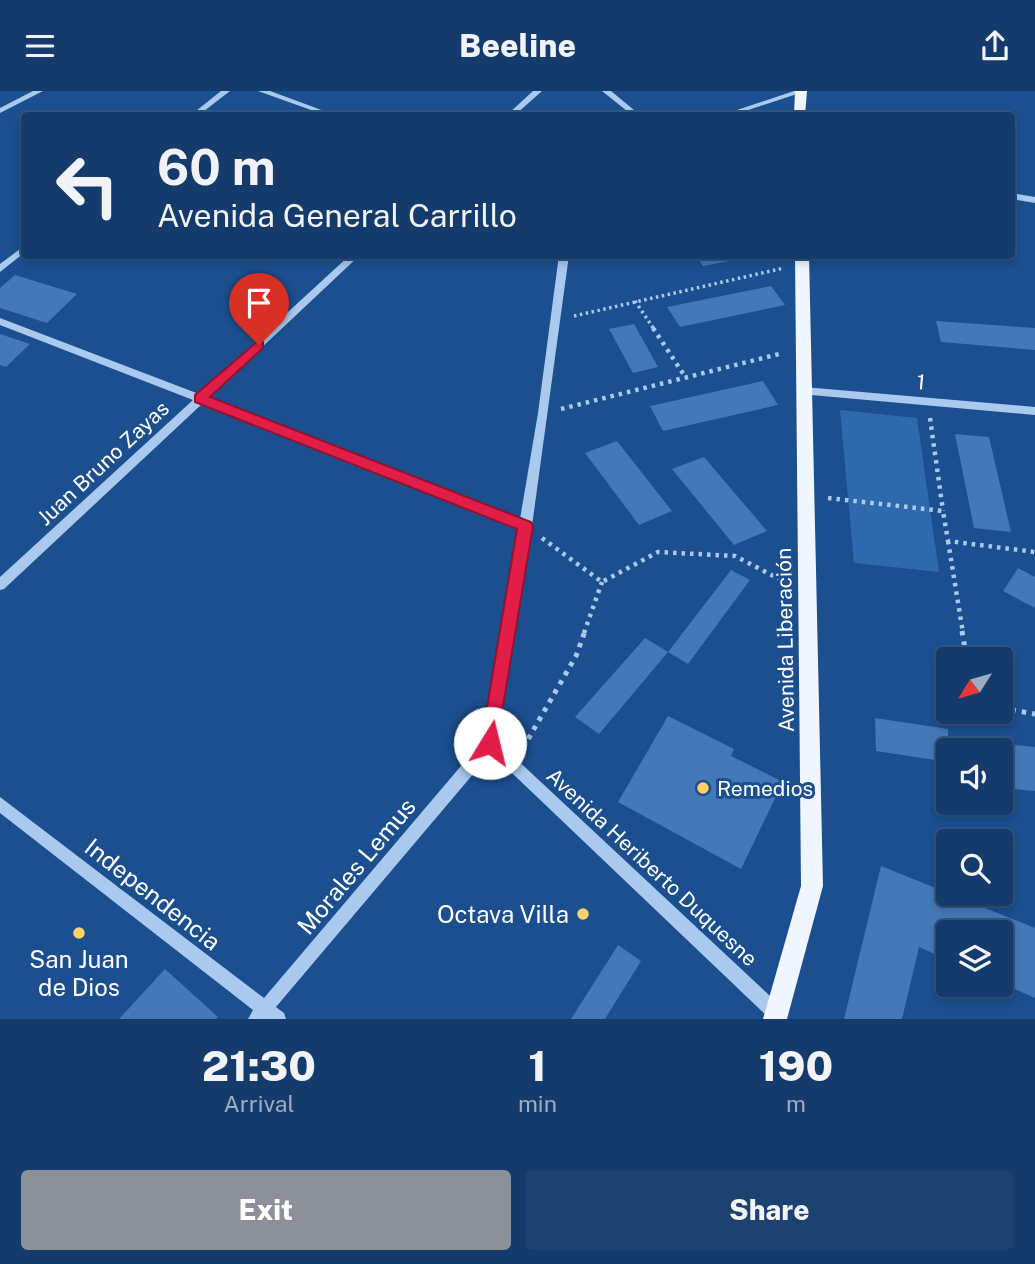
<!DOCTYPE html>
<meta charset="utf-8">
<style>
:root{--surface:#143b6b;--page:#1d4271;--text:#f1f3f6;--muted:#9dadc1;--line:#33557e;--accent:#8c9099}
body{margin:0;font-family:"Public Sans",sans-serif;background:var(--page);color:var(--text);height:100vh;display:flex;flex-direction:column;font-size:26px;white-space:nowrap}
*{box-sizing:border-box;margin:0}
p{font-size:23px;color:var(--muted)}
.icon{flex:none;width:38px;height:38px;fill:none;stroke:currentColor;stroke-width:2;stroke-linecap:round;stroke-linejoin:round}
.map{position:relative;height:928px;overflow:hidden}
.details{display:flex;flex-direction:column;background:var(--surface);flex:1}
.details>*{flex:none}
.top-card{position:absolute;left:21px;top:21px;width:994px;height:147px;border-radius:7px;box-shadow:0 4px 10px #0003,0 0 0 2px var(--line);background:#143b6b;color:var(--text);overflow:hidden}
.needle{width:46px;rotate:233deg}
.buttons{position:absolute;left:936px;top:556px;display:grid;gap:14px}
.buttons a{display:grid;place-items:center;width:77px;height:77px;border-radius:7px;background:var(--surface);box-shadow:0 4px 10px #0003,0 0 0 2px var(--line);font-size:35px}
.pin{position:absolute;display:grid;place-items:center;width:60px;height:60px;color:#fff;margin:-72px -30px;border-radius:50% 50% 50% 0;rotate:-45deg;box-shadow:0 0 7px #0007}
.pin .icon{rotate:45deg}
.me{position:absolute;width:77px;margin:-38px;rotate:9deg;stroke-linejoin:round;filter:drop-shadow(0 0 5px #0008)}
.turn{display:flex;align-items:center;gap:24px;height:147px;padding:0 21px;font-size:32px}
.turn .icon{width:91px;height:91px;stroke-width:2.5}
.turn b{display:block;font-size:49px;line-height:60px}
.eta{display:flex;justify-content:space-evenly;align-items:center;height:119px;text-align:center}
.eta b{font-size:42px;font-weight:800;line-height:49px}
.cta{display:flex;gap:14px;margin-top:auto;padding:14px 21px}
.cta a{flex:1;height:80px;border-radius:7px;background:var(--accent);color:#fff;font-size:28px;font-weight:800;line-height:80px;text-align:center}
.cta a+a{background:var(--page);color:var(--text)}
header{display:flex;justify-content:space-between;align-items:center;height:91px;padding:0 21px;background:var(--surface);font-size:32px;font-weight:800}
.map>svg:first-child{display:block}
</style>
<header><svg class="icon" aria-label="menu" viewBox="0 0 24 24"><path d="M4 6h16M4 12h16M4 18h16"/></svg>Beeline<svg class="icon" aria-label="share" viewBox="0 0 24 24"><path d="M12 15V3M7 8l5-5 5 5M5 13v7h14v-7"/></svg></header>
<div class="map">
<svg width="1035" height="928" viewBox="0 0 1035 928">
<rect width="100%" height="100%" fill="#1b4f8f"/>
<path fill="#2e69ad" d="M840 319 917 327 939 481 854 472Z"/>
<path fill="#4478b7" d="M695 164H750L751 166 703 175Z
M15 184 77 203 47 232 0 217V197Z
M771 195 785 214 680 236 667 216Z
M936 230 1035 237V259L941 251Z
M634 233 658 276 633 282 609 238Z
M0 243 30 253 6 276 0 274Z
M763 290 778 314 663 340 650 315Z
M955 343 989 346 1011 441 974 437Z
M617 350 672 420 639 434 585 362Z
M704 366 767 440 734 454 672 378Z
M1018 477 1035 486V517L1003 500Z
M731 479 750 489 688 573 668 561Z
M645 547 668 561 599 643 575 626Z
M668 625 734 658 731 665 783 691 741 778 618 711Z
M875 627 948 638V671L876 660Z
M995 652 1035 656V700L1004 697 1001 660H996Z
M881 775 1035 837V907L1001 892V842H948V869L919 856 902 928H844Z
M618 854 641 870 605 928H571Z
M165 878 218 926 216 928H119Z"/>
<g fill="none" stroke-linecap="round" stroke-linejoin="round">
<path stroke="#a9c9ee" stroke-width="3.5" stroke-dasharray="2.5 3.5" stroke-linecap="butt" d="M635 210 654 238
M574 225 784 177"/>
<path stroke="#a9c9ee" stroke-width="4.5" stroke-dasharray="3.5 5" stroke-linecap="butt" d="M653 237 686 287
M561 318 783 262
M930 327 943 420
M828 407 943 420 948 450 1035 461
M542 447 602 491 658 461 735 465 785 491
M948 450 963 542
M584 542 602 491"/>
<path stroke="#a9c9ee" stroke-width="5" stroke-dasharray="4.5 6" stroke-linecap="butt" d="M962 540 967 569
M1001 617 1035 623
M523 657 576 565 585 540"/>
<path fill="#a9c9ee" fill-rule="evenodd" d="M33 0H43L0 22V17Z
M221 0H230L199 24H191Z
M258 0H270L335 24H325Z
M533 0H542L515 24H507Z
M602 0H611L640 24H632Z
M794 0 803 1 733 24H722Z
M1012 102 1035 106V112L1012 108Z
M24 155V162L0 181V173Z
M350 164H360L208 307 520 428 538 322 559 164H569L532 435 497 650 783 917 785 923 783 928H770L491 662 276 916 284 922 286 928H248L253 919 0 722V706L264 907 483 649 519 437 202 313 4 498 0 499V486L193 309 0 234V227L199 303Z
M804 296 1035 316V324L800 303 799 300 800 297Z"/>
<path fill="#f0f6ff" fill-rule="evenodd" d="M795 0H807L805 24H794Z
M795 164H809L823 795 787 928H763L801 795Z"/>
</g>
<path fill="#e11d48" stroke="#92132f" stroke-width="2" d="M259 249 263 251V257L210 306 531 431 533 435 496 657 490 660 483 657 481 652 517 438 195 311V304Z"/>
<g fill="#ffd166" stroke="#1b4f8f" stroke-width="2.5">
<circle cx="703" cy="697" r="7"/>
<circle cx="583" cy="823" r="7"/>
<circle cx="79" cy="842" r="7"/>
</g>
<g text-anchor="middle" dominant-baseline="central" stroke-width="6" stroke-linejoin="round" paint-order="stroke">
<g font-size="21" fill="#fff" stroke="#1b4f8f">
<text transform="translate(921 291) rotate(5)">1</text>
<text transform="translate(103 372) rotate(-43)">Juan Bruno Zayas</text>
<text transform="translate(785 549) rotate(-91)">Avenida Liberación</text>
<text transform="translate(652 776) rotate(43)">Avenida Heriberto Duquesne</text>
</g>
<g font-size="21" fill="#fff" stroke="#1b4f8f" text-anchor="start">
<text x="717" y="697">Remedios</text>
</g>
<g font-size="24" fill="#fff" stroke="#1b4f8f">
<text transform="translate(356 775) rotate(-50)">Morales Lemus</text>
<text transform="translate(153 803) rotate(38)">Independencia</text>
</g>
<g font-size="24" fill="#fff" stroke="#1b4f8f" text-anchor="end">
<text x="569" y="823">Octava Villa</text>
<text x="79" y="868" text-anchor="middle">San Juan<tspan x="79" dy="28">de Dios</tspan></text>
</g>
</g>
</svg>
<div class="buttons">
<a><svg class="needle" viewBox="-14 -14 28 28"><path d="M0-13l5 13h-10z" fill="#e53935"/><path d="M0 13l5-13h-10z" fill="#9dadc1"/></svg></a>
<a><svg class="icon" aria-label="sound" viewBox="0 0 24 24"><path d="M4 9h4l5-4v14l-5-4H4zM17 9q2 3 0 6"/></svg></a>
<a><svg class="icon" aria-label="search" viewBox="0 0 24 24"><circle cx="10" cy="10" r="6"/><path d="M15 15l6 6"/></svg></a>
<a><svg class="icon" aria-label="layers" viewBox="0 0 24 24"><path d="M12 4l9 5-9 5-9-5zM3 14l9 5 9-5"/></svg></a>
</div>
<div class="pin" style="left:259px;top:254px;background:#d93025"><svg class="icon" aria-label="arrive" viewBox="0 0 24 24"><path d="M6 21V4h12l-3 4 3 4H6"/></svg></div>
<svg class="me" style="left:490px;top:652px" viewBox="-20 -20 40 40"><circle r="19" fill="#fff"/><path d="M0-13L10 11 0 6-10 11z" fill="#e11d48"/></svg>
<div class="top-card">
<div class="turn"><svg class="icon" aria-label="left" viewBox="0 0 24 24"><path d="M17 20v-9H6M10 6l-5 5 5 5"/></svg><div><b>60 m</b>Avenida General Carrillo</div></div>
</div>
</div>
<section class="details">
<div class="eta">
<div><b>21:30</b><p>Arrival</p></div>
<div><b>1</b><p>min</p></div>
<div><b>190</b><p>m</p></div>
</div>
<div class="cta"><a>Exit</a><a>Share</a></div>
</section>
